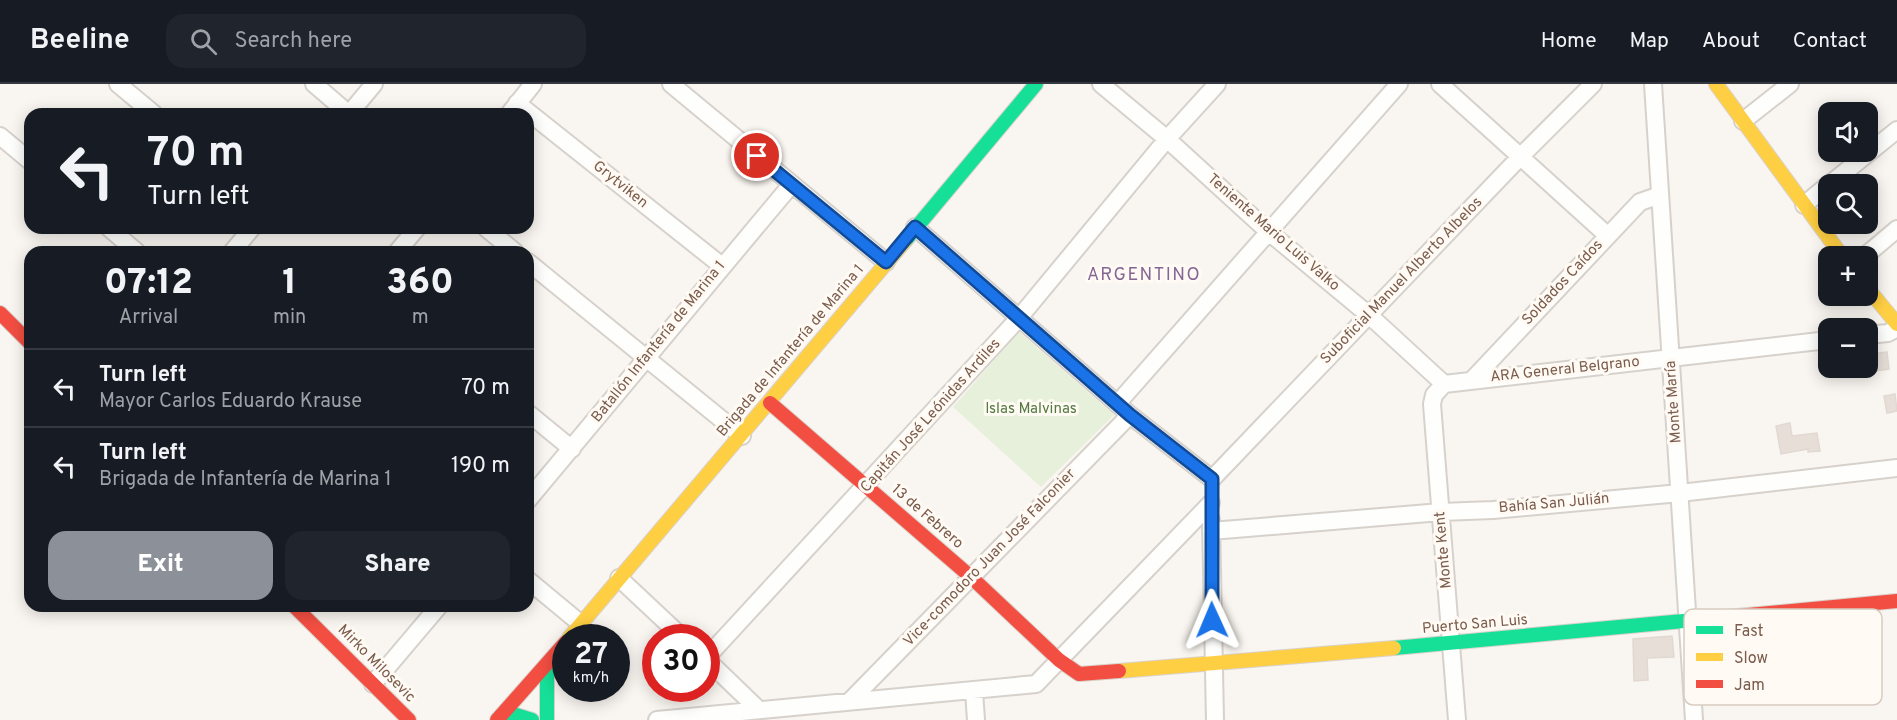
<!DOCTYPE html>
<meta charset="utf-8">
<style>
:root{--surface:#171b24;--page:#20242c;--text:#f1f3f6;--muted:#9ea1a6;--line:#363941;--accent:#8c9099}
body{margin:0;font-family:Overpass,sans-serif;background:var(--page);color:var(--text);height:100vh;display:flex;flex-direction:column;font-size:22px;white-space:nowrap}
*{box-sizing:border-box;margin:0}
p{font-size:20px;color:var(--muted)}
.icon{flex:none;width:33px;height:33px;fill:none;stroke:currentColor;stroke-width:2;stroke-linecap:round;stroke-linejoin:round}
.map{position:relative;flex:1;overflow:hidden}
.side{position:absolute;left:24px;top:162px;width:510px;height:366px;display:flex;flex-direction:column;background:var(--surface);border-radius:18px;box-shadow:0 3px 15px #0003}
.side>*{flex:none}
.top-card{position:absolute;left:24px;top:24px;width:510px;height:126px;border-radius:18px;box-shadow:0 3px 15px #0003;background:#171b24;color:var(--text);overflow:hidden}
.fabs{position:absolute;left:1818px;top:18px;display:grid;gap:12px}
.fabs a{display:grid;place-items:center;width:60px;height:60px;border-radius:12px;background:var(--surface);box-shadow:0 3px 15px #0003;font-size:30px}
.speed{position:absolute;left:552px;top:540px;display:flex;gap:12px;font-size:30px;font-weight:700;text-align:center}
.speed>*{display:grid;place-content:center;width:78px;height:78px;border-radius:50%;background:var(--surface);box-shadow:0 3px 15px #0003;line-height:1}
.speed small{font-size:15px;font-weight:400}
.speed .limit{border:9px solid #d22;background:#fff;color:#111}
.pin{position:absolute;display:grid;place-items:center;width:51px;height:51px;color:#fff;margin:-26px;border:3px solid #fff;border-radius:50%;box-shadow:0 2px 6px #0007}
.me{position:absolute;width:66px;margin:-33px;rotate:359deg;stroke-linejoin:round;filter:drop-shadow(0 0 4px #0008)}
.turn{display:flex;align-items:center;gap:21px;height:126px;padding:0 24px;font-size:27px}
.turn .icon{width:78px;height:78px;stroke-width:2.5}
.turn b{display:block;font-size:42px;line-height:51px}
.eta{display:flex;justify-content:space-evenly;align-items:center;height:102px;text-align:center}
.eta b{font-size:36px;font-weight:800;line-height:42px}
.primary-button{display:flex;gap:12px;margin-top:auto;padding:12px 24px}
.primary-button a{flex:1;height:69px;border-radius:18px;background:var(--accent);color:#fff;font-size:24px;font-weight:800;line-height:69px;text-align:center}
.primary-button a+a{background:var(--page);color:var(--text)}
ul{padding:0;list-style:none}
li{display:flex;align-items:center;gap:18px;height:78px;padding:0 24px;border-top:2px solid var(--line)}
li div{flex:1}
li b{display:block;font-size:22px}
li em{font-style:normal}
header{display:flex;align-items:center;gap:36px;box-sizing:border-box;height:84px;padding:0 30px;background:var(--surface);border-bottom:2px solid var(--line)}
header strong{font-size:28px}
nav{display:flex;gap:33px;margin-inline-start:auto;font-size:21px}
.search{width:420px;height:54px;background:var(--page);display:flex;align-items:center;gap:15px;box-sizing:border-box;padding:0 21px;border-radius:18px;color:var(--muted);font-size:22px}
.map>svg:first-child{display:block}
</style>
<header>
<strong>Beeline</strong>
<div class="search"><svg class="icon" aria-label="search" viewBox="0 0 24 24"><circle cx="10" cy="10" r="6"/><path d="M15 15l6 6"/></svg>Search here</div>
<nav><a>Home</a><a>Map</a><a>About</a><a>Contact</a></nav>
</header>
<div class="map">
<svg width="1897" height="636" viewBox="0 0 1897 636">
<rect width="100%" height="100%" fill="#f9f5f0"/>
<path fill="#e7f0db" d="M1019 248 1114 331 1041 403 953 323Z"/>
<path fill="#e6ded7" stroke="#e2d8d2" stroke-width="1.5" d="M1887 268 1889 285 1868 288V270Z
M1895 310 1897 327 1887 329 1884 312Z
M1790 339 1792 352 1817 349 1820 367 1808 368V365L1781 370 1776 342Z
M1672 552 1674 573 1647 574 1648 596 1634 597 1633 555Z"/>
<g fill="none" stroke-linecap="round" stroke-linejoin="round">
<g stroke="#d7d1cb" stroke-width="20">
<path id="street" d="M118 0 154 30
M314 0 349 30 374 0
M671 0 886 178
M1101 0 1167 55 1270 149 1370 232 1444 300
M1440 0 1608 152
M1653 0 1694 636
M517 19 722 182
M509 30 533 0
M1743 37 1790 0
M0 52 30 77
M1830 100 1897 46
M1804 121 1828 101
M915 143 1130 331 1212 395
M109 144 137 168
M486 144 515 168
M232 168 252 144
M397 168 417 144
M1865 172 1897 145
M528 178 742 352
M1868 251 1888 249 1897 244
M1472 296 1640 118 1660 111
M1444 300 1828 256
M1444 300 1434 311 1432 320 1457 636
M1117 320 1399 0
M528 329 572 365
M1212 395 1520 73 1593 0
M528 416 791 101
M1211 436 1215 636
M1211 447 1441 428 1493 426 1680 409 1897 384
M619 494 683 554
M528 496 581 540
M706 574 1019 234 1167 55 1217 0
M706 575 759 626
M373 600 439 522
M974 607 976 636
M850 617 1130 331
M657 636 1036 600 1211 419"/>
</g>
<g stroke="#d9d2cb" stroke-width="16">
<path id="fast" d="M905 157 1036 0
M1394 564 1716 534
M500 636 516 631 532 636
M547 636V592L555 574"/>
</g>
<g stroke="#d9d2cb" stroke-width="16">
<path id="slow" d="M1716 0 1842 172
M1868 205 1897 240
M569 554 905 157
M1119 587 1394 564"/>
</g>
<g stroke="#d9d2cb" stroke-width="16">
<path id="jam" d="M0 229 30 259
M770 319 971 493 1059 576 1079 590 1119 587
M294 522 409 636
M1716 534 1897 517
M497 636 566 558"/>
</g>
<use href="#street" stroke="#fefefd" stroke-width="16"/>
<use href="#fast" stroke="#16e098" stroke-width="14"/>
<use href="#slow" stroke="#ffcf43" stroke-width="14"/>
<use href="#jam" stroke="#f24e42" stroke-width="14"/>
</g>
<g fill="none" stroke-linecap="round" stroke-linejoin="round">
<g stroke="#114b97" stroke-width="15">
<path id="route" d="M757 72 886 178 915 143 1130 331 1212 395V536"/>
</g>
<use href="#route" stroke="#1a73e8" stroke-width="10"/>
</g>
<g text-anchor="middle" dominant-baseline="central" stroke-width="6" stroke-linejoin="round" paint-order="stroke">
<g font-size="15" fill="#7a5c4d" stroke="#fffaf3">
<text transform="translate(620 101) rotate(39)">Grytviken</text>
<text transform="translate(1273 149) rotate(41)">Teniente Mario Luis Valko</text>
<text transform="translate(1402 197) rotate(-46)">Suboficial Manuel Alberto Albelos</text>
<text transform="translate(1563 199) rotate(-47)">Soldados Caídos</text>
<text transform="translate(659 258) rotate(-51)">Batallón Infantería de Marina 1</text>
<text transform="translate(791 267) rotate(-50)">Brigada de Infantería de Marina 1</text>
<text transform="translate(1565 286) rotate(-6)">ARA General Belgrano</text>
<text transform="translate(1674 318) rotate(-94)">Monte María</text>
<text transform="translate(931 332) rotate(-48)">Capitán José Leónidas Ardiles</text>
<text transform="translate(1554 420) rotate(-5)">Bahía San Julián</text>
<text transform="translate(927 433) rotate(41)">13 de Febrero</text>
<text transform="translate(1444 466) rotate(-95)">Monte Kent</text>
<text transform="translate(990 474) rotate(-46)">Vice-comodoro Juan José Falconier</text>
<text transform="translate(1475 541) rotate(-5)">Puerto San Luis</text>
<text transform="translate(376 580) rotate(45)">Mirko Milosevic</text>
</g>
<g font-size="15" fill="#537a41" stroke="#fffaf3">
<text x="1031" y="325">Islas Malvinas</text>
</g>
<g font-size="18" letter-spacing="1.5" fill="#846695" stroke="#fffaf3">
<text x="1144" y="191">ARGENTINO</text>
</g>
</g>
<rect x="1684" y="525" width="198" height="96" rx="9" fill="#fffaf3" stroke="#d7cbc1" stroke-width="1.5"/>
<rect x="1696" y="542" width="27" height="8" fill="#16e098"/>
<rect x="1696" y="569" width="27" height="8" fill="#ffcf43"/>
<rect x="1696" y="596" width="27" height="8" fill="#f24e42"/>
<g font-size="16" fill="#7a5c4d">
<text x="1734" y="552">Fast</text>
<text x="1734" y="579">Slow</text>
<text x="1734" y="606">Jam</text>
</g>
</svg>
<div class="fabs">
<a><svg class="icon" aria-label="sound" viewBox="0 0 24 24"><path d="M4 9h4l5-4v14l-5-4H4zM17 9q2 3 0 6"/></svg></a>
<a><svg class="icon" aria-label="search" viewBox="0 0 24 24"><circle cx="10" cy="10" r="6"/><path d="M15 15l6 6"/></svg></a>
<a>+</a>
<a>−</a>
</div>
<div class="speed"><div>27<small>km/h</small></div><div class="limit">30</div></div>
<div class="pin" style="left:757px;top:72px;background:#d93025"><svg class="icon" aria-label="arrive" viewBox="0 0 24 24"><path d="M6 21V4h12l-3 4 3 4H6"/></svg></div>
<svg class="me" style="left:1212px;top:536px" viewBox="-20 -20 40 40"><path d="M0-17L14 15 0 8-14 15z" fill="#1a73e8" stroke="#fff" stroke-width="4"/></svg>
<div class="top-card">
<div class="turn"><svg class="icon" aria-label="left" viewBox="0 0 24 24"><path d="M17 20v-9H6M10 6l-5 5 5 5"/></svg><div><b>70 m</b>Turn left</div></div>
</div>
<section class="side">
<div class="eta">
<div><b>07:12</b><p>Arrival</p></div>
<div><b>1</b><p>min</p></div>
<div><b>360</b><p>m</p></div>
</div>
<ul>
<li><svg class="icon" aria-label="left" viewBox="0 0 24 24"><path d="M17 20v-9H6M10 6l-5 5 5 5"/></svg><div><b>Turn left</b><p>Mayor Carlos Eduardo Krause</p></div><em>70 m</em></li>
<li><svg class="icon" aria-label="left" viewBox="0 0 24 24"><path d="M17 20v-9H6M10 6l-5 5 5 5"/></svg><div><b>Turn left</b><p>Brigada de Infantería de Marina 1</p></div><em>190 m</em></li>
</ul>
<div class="primary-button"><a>Exit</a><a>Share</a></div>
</section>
</div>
